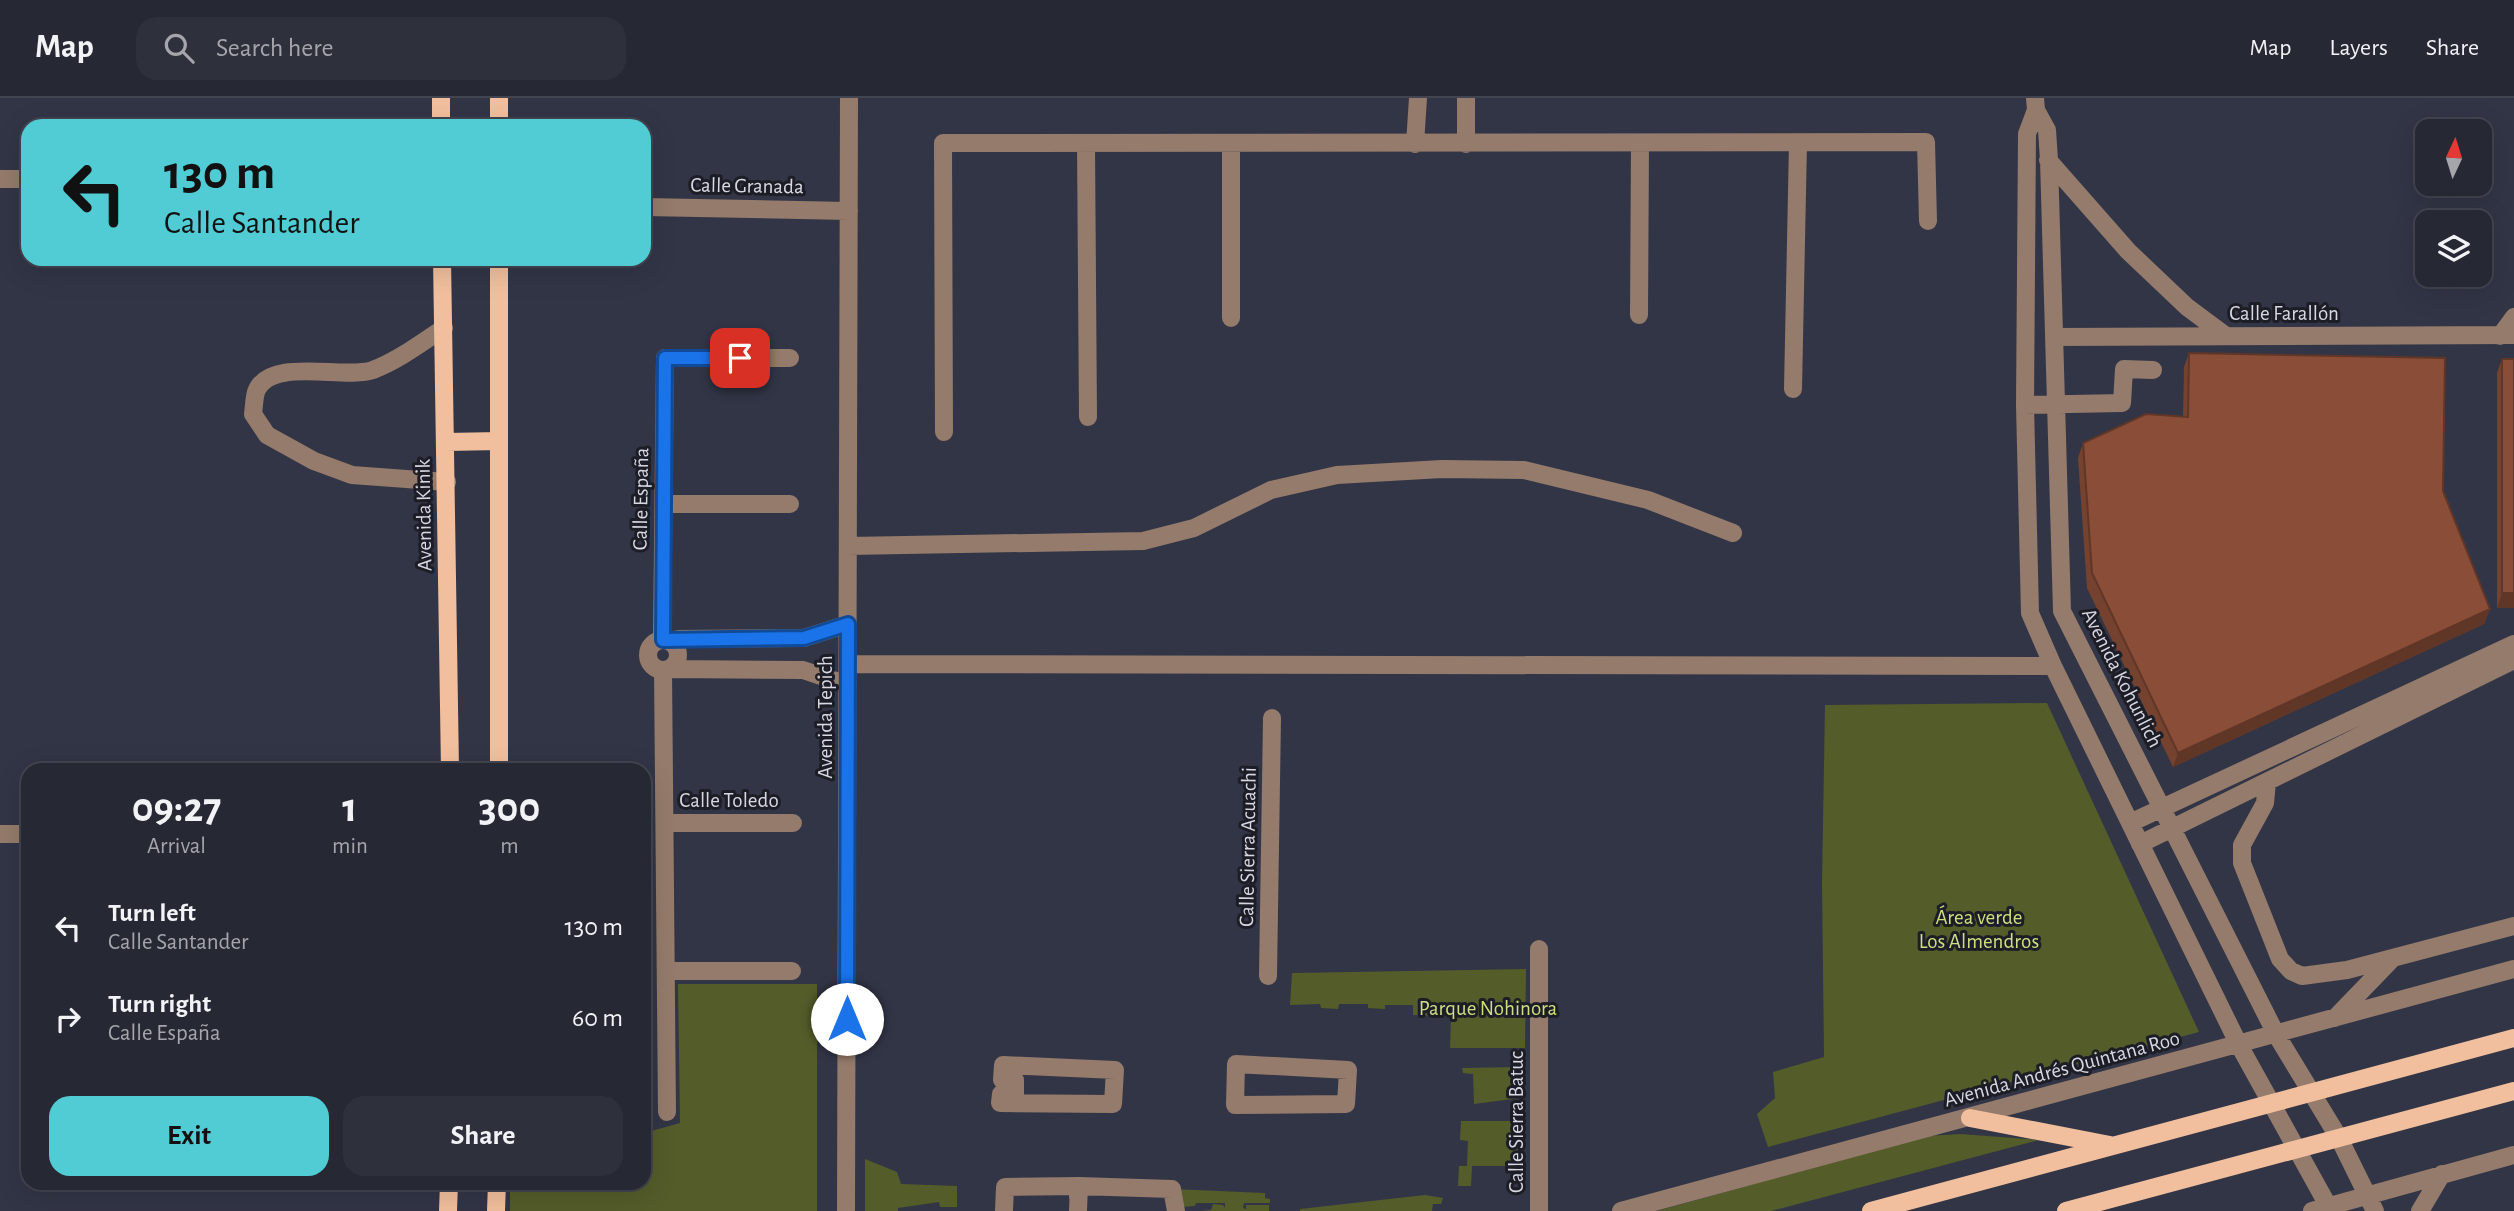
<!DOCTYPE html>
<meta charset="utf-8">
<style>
:root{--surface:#262834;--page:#2e303c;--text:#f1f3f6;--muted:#a4a6ac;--line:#42444f;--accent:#51ccd4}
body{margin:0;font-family:"Alegreya Sans",sans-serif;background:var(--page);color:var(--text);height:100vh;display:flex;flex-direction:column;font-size:26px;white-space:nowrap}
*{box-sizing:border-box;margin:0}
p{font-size:23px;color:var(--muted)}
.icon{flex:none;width:38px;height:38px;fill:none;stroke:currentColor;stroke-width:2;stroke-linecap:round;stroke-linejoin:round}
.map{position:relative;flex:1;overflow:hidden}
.sheet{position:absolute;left:21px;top:665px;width:630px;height:427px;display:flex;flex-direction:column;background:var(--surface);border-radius:21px;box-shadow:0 7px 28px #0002,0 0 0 2px var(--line)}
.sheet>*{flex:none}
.hud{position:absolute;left:21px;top:21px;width:630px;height:147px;border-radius:21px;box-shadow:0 7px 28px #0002,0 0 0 2px var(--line);background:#51ccd4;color:#111;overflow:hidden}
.needle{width:46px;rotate:4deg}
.tools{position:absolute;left:2415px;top:21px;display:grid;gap:14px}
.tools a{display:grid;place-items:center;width:77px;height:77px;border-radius:14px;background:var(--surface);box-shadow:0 7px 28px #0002,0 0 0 2px var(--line);font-size:35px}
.pin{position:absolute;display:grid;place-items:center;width:60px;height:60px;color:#fff;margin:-30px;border-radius:14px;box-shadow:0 4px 10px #0006}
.me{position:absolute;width:77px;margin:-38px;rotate:0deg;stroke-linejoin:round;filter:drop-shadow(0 0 5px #0008)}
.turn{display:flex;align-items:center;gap:24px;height:147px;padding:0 28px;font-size:32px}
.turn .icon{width:91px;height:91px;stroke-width:2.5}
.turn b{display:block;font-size:49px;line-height:60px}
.eta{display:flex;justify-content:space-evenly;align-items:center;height:119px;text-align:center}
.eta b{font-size:42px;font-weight:600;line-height:49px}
.primary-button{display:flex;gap:14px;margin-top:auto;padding:14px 28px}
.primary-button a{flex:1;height:80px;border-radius:21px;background:var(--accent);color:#111;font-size:28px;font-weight:600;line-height:80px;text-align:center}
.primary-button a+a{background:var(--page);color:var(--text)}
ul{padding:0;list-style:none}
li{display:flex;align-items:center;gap:21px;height:91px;padding:0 28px}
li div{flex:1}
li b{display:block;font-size:26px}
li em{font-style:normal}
header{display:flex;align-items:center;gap:42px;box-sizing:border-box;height:98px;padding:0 35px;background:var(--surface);border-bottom:2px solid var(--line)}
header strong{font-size:33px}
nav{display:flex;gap:38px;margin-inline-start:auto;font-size:24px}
.search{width:490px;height:63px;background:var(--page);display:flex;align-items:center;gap:18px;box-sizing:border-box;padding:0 24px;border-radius:21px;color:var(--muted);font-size:26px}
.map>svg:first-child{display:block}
</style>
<header>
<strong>Map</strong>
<div class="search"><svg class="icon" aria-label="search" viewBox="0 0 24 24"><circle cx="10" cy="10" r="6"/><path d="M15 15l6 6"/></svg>Search here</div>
<nav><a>Map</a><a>Layers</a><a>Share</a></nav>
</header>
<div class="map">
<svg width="2514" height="1113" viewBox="0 0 2514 1113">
<rect width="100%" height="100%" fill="#323546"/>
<path fill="#545c2a" d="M2047 605 2199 934 1768 1049 1757 1016 1775 1000 1773 974 1824 959 1822 784 1825 607Z
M1526 871 1525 950H1450L1451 919 1413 917V907H1385V911L1368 910V906H1339L1338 911 1321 910 1320 906 1290 907 1292 875Z
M678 886H817V1113H510V1085H644V1035L680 1025Z
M1520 969V1000L1474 1006 1473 976 1463 975 1462 970Z
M1461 1023H1519L1518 1068H1472L1471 1088H1458L1459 1068H1467L1468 1043 1460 1042Z
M1961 1036 2039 1042 1771 1113H1657L1927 1038Z
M865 1061 897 1074 901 1086 957 1088V1109H940L939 1104 898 1110V1113H865Z
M1172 1091 1265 1095V1100L1270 1101V1105H1244L1243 1110 1246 1111V1107H1269V1113H1201L1211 1112 1213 1106 1223 1107 1225 1110V1105H1196L1195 1108 1183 1109Z
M1425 1097 1443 1100 1441 1106H1433L1432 1113H1300V1111Z"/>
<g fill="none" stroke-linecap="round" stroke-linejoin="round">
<path stroke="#947b6b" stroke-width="18" d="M1466 0V46
M2035 0 2036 12 2047 32 2049 62 2062 513 2276 936 2339 1040 2375 1113
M2036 12 2027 36 2025 307 2030 515 2053 568 2239 947 2331 1113
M1086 46 1088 319
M1415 46 1418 0
M2048 62 2128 153 2187 209 2226 238
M0 81H28
M644 109 849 113
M1639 217 1640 46
M1231 220V46
M444 230C421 245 399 262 373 272 344 282 269 258 256 294 254 301 254 310 253 316L267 337 314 363 352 377 447 384
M2500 238 2514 219
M2055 239 2514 237
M1793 291 1798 45
M2025 307 2122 305 2124 271 2153 272
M944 334 943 45 1926 44 1928 123
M664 406H790
M848 448 1143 443 1194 430 1271 392 1337 377 1442 371 1524 372 1648 402 1733 435
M648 557a15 15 0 1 1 30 0a15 15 0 1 1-30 0Z
M662 542 665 260H790
M670 543 679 541 804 540 848 526
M848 566 2053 568
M669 571 803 572 848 587
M663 572 667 1014
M2267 684 2265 705 2242 747V765L2280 861 2291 873 2302 878 2347 872 2514 828
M665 725H793
M2130 725 2514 546
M0 736H28
M2140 746 2514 562
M1539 851V1113
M666 873H792
M1268 878 1272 620
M2335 920 2393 860
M1236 966 1348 972 1346 1006 1235 1007Z
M1003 967 1115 972 1113 1006 1000 1005 1001 996H1015V982H1002Z
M846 1113 849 0
M1004 1113 1005 1089 1079 1088 1078 1099
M1078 1113 1079 1088 1172 1091 1176 1113
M1621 1113 2514 871
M2312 1113 2514 1057
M2420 1113 2442 1076"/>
<path stroke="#f1bf9d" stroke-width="18" d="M499 0V28
M441 28V0
M442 161 450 672
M446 344 499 343
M499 672V161
M1970 1020 2110 1047
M448 1113 449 1085
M496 1113 497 1085
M1871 1113 2514 940
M2066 1113 2514 993"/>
</g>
<path fill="#764230" d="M2189 255 2443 393 2490 511 2484 526 2173 669 2087 490 2078 360 2083 345 2183 319 2184 269Z
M2502 261H2514V510H2497V275Z"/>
<path fill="#603627" d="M2502 495H2514V510H2497Z
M2490 511 2484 526 2173 669 2178 655Z"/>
<path fill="#894d38" stroke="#603627" stroke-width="2" d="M2189 255 2445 260 2443 393 2490 511 2178 655 2092 475 2083 345 2146 316 2188 319Z
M2502 261H2514V495H2502Z"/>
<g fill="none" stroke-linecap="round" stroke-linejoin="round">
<g stroke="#114b97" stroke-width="18">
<path id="route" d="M740 260H665L663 542 804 540 848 526 847 921"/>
</g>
<use href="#route" stroke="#1a73e8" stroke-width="12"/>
</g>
<g text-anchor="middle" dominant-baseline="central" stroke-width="6" stroke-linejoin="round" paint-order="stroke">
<g font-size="21" fill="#d6d8e4" stroke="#1c1d25">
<text transform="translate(747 88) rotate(1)">Calle Granada</text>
<text x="2284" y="215">Calle Farallón</text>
<text transform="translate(641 401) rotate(-89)">Calle España</text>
<text transform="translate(424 417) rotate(-91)">Avenida Kinik</text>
<text transform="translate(2122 580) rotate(63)">Avenida Kohunlich</text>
<text transform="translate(825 619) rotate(-90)">Avenida Tepich</text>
<text x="729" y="702">Calle Toledo</text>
<text transform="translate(1248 749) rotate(-89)">Calle Sierra Acuachi</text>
<text transform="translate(2062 971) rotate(-15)">Avenida Andrés Quintana Roo</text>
<text transform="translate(1516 1024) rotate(-90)">Calle Sierra Batuc</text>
</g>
<g font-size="21" fill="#cede82" stroke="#1c1d25">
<text x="1979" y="819">Área verde<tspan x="1979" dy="24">Los Almendros</tspan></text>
<text x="1488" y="910">Parque Nohinora</text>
</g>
</g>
</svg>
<div class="tools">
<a><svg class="needle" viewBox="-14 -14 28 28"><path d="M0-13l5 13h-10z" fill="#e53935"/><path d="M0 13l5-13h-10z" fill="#a4a6ac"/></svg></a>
<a><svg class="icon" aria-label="layers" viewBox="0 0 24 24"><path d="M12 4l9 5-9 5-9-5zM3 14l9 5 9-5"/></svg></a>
</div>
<div class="pin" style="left:740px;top:260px;background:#d93025"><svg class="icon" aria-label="arrive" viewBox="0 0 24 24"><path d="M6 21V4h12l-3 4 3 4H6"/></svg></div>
<svg class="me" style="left:847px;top:921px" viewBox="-20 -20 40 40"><circle r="19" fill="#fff"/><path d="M0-13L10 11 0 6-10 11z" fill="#1a73e8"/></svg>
<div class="hud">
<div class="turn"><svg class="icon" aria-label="left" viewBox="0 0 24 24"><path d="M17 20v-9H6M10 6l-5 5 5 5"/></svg><div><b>130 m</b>Calle Santander</div></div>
</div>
<section class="sheet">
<div class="eta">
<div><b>09:27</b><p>Arrival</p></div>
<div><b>1</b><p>min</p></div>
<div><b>300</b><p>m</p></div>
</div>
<ul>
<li><svg class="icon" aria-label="left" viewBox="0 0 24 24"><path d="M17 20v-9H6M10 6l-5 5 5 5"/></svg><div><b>Turn left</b><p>Calle Santander</p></div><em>130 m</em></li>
<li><svg class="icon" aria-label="right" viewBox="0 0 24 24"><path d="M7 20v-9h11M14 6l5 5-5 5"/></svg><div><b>Turn right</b><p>Calle España</p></div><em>60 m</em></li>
</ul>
<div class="primary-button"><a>Exit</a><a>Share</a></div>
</section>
</div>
